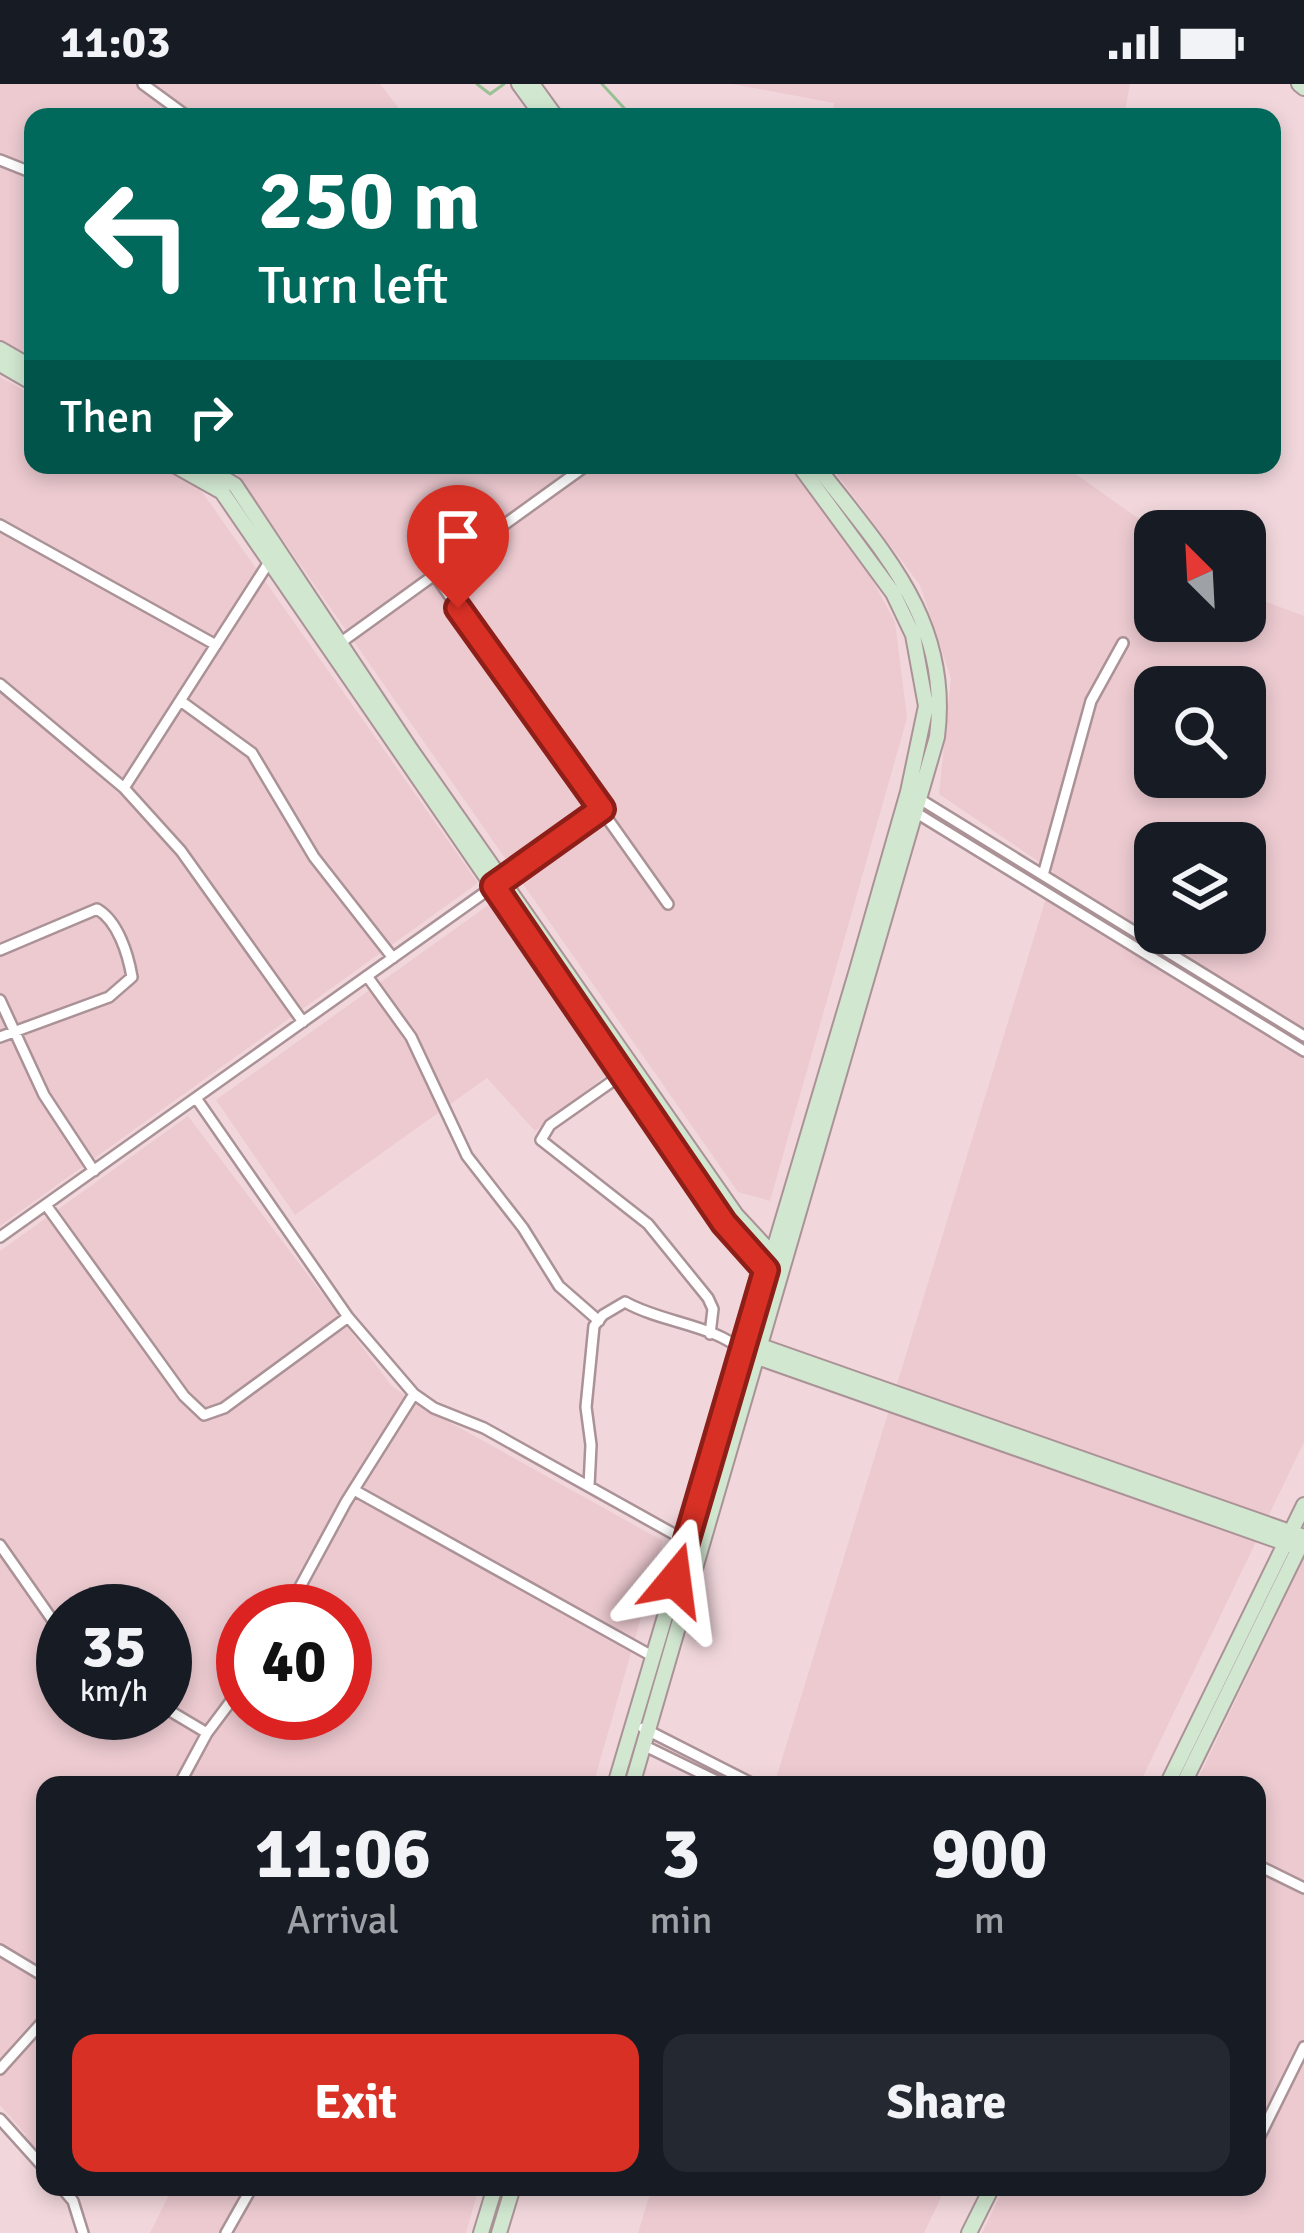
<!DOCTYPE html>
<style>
:root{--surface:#171b24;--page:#242831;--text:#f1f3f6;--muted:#9ea1a6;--accent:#d93025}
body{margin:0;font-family:Signika,sans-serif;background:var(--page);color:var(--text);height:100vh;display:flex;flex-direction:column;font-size:45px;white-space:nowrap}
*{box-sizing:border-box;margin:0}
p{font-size:39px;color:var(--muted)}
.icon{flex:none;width:66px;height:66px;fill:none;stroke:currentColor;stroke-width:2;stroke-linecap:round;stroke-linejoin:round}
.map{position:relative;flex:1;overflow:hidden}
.details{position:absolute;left:36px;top:1692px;width:1230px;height:420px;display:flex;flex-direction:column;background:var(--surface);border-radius:24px;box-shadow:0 6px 18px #0003}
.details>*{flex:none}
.guide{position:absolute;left:24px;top:24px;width:1257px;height:366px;border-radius:24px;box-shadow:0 6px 18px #0003;background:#00695c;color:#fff;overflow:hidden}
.needle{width:78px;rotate:336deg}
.tools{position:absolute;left:1134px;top:426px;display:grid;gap:24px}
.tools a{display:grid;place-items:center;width:132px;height:132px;border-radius:24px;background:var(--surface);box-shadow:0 6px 18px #0003;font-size:60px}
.speed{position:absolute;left:36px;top:1500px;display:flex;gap:24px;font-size:60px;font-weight:700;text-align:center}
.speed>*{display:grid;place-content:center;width:156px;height:156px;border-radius:50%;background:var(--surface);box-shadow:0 6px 18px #0003;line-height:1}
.speed small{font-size:30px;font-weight:400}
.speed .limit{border:18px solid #d22;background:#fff;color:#111}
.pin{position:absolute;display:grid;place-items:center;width:102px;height:102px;color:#fff;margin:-123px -51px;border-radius:50% 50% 50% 0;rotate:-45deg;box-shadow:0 0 12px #0007}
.pin .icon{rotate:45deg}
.me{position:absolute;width:132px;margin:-66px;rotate:16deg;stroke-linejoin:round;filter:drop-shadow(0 0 9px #0008)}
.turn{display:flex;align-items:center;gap:42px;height:252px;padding:0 36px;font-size:54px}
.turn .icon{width:156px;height:156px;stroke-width:2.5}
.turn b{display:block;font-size:84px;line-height:102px}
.then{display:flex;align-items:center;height:114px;padding:0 36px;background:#0003;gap:24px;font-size:45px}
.eta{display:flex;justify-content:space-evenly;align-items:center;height:204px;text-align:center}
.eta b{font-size:72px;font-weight:700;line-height:84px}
.action{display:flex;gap:24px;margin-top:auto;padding:24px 36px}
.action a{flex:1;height:138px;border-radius:24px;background:var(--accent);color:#fff;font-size:48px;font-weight:700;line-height:138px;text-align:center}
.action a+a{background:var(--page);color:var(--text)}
.status{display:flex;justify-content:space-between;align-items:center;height:84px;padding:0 60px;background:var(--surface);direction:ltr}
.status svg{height:33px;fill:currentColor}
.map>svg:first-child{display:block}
</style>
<div class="status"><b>11:03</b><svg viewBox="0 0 49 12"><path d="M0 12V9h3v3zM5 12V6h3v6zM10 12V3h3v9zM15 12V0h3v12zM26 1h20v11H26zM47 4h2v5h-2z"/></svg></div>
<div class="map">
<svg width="1304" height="2149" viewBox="0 0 1304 2149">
<rect width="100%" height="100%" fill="#f1d7dc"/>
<path fill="#eccad0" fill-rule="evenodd" d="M0 0H380L398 23 387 33H33V275L0 256Z
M732 0H1130L1124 33H832L834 19Z
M0 293 33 311V381H157L200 405 478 799 0 1142Z
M221 381H598L602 385 608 381H787L859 471 895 538 907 634 770 1117 738 1108 237 390Z
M830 381H1063L1156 447 1155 537H1245V510L1304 532V1358L1139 1701H774L1054 788 939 710 951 594 920 501ZM1155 603H1245V693H1155ZM1155 759H1245V849H1155Z
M494 817 611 987 535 1047 487 994 295 1131 216 1016Z
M188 1032 391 1301 415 1319 663 1457 593 1701H45V2082L19 2060 26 2051 0 2021V1167ZM63 1527H165V1629H63ZM243 1527H345V1629H243Z
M1304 1474V2149H982L1004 2103H1257V1701H1195Z
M173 2103H479L466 2149H150Z
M652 2103H946L924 2149H638Z"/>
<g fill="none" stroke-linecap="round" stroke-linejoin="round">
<path stroke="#98c293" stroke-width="3" d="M477 0 490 10 504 0
M602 0 624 24 625 33"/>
<g stroke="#aa9297" stroke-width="14">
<path id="street" d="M143 0 188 33
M0 76 33 89
M0 441 216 561
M434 490 668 820
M340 559 587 381
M0 600 124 704 271 475
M182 618 252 669 314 773 393 874
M124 704 181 767 303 938
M918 714 1304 952
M915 728 1304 967
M1043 791 1091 617 1123 559
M0 866 97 825C118 837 128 870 132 893L109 913 0 953
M367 892 411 953 467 1072 523 1144 559 1202 599 1237
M0 916 44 1011 94 1087
M624 989 550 1041 541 1056 648 1140 708 1214 713 1225 710 1250
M196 1014 348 1233 414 1310 434 1324 484 1344 690 1459
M46 1121 184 1312 204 1331 224 1324 348 1233
M0 1153 602 725
M589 1402 591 1361 586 1323 594 1242 603 1231 625 1218C662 1239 713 1240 744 1268
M354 1406 652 1572
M0 1461 63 1551
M287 1527 346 1418 414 1310
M165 1624 207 1649
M643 1644 755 1701
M643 1661 725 1701
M179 1701 207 1649 243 1601
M1257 1781 1304 1804
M0 1866 45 1893
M0 1985 45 1935
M0 2035 45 2085
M1257 2058 1304 1963
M61 2103 73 2117 83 2149
M226 2149 252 2103"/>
</g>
<g stroke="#aa9297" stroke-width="18">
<path id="secondary" d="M519 0 543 33
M532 0 556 33
M1299 0 1304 4
M0 265 33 284
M0 280 33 299
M174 381 222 408 724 1139 768 1188
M201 381 235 401 411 666 736 1131 777 1175
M752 1259 1304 1453
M749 1270 1299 1464
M615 1701 857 886 908 708 926 622 913 551 893 509 799 381
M632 1701 937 653C952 536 882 467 816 381
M1167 1701 1304 1421
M1183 1701 1302 1458
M481 2149 495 2103
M499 2149 513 2103
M969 2149 992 2103"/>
</g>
<use href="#street" stroke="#fff" stroke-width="9"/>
<use href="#secondary" stroke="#d1e7d0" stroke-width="14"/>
</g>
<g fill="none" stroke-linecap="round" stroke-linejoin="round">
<g stroke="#8d1f18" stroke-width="30">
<path id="route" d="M458 524 602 725 494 802 724 1139 766 1186 675 1496"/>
</g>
<use href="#route" stroke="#d93025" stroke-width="21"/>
</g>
</svg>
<div class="tools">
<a><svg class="needle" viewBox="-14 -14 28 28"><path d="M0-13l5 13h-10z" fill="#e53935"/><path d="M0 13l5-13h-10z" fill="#9ea1a6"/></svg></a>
<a><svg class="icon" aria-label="search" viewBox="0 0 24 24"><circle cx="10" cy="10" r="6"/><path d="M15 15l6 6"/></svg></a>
<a><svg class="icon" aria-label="layers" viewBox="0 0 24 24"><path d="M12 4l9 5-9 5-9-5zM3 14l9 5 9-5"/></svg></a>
</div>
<div class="speed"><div>35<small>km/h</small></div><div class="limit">40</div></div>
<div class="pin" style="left:458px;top:524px;background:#d93025"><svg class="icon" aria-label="arrive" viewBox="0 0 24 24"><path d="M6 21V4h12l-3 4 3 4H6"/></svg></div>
<svg class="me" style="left:675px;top:1496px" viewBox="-20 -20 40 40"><path d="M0-17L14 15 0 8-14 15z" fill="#d93025" stroke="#fff" stroke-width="4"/></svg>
<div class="guide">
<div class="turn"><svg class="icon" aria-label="left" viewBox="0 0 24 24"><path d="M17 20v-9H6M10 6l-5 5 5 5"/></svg><div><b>250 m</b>Turn left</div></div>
<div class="then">Then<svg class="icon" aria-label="right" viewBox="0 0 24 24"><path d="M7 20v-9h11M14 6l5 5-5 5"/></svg></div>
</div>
<section class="details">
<div class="eta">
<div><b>11:06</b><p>Arrival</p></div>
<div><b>3</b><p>min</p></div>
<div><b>900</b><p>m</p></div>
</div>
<div class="action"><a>Exit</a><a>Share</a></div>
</section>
</div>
